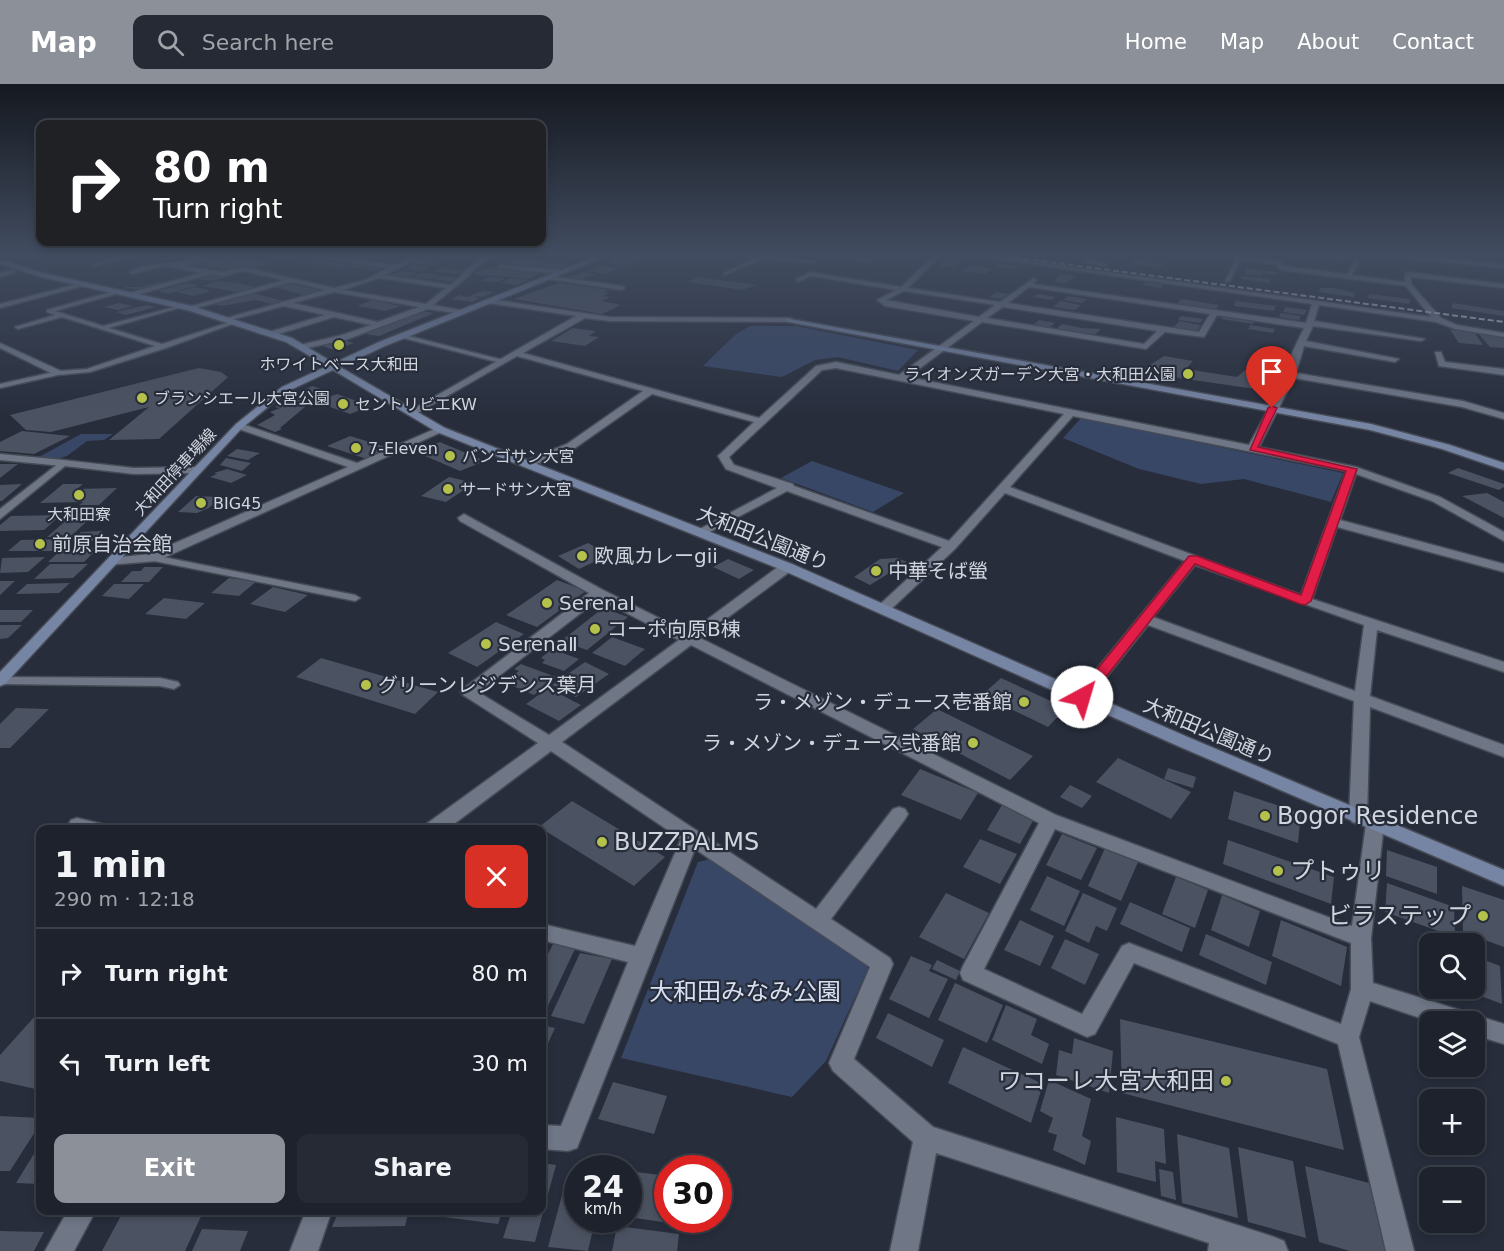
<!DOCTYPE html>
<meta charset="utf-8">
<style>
:root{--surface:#1d222c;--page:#252a34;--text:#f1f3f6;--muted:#a0a4a9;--line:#3b3f48;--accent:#8c9099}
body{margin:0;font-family:"DejaVu Sans","Noto Sans JP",sans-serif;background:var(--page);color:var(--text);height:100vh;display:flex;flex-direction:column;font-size:22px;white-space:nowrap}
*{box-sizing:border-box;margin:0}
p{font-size:20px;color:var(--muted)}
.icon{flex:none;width:33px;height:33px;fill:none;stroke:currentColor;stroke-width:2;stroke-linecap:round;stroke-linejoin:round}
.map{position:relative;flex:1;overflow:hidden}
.details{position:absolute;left:36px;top:741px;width:510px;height:390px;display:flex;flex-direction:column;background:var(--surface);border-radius:12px;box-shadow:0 3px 9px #0003,0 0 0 2px var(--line)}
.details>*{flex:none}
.banner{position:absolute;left:36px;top:36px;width:510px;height:126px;border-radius:12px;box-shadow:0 3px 9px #0003,0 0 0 2px var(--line);background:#202124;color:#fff;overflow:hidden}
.tools{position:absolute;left:1419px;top:849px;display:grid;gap:12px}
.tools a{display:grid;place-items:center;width:66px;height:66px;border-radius:12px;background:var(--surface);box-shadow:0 3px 9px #0003,0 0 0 2px var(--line);font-size:30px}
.speed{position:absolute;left:564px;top:1071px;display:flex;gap:12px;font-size:30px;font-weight:700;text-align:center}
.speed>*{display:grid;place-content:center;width:78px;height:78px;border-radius:50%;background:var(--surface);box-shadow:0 3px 9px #0003,0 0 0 2px var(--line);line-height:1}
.speed small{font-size:15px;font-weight:400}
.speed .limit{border:9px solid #d22;background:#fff;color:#111}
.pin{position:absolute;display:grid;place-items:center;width:51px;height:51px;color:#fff;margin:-62px -26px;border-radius:50% 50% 50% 0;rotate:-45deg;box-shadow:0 0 6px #0007}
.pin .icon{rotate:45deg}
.me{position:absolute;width:66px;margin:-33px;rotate:39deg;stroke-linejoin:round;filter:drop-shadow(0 0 4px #0008)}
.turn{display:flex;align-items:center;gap:21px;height:126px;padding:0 18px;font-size:27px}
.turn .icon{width:78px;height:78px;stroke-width:2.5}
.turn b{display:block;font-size:42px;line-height:51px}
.round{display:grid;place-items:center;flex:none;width:63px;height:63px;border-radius:12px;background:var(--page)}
.overview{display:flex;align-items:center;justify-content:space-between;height:102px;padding:0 18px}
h1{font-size:36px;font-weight:600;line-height:45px}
.button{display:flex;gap:12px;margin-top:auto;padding:12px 18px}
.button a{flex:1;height:69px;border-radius:12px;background:var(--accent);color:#fff;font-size:24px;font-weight:600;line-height:69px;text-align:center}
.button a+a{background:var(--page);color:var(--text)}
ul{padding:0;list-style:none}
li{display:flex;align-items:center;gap:18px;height:90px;padding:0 18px;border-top:2px solid var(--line)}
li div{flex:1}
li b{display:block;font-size:22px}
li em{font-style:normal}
header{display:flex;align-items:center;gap:36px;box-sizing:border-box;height:84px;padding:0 30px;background:var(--accent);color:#fff}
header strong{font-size:28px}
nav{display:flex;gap:33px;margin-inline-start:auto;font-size:21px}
.search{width:420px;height:54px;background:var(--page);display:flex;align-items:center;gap:15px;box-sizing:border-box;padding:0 21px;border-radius:12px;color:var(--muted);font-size:22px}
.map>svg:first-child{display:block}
</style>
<header>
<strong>Map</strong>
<div class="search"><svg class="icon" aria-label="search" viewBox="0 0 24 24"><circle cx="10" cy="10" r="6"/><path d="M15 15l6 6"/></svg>Search here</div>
<nav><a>Home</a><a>Map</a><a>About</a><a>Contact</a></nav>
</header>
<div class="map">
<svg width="1504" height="1167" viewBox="0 0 1504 1167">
<rect width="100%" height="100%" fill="#272d3b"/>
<path fill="#394767" d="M750 242H796L918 266 898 287 838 273 815 276 782 293 703 282 735 251Z
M1081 334 1343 389 1331 418 1244 395 1201 400 1139 385 1063 354Z
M81 350H113L104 356 87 357 67 372 57 375 39 373Z
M812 377 904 409 873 428 781 394Z
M711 775 863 875 868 885 826 977 792 1013 621 974 698 778Z"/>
<path fill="#4b5261" d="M259 170H283L295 172 284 175Z
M346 170H370L381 172 369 176 341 172Z
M425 170H437L450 171 441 175 418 174Z
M566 170 578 171 587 170 579 175 560 173Z
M623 170 634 172 652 171 625 182 608 179 611 178 607 177Z
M230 172 271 179 254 184 241 182 226 186 197 181Z
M453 172 475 173 468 177 446 175Z
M856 173 876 175 871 179H864L852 177Z
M947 174 968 176 959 178 953 183 938 182Z
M313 175 331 177 320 181 302 178Z
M515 175 547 178 538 183 506 180Z
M1136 175 1148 177 1165 180 1159 184 1129 180Z
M419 176 442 178 434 181 411 180Z
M333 178 350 180 339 184 322 181Z
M553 178 569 180 554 187 537 184Z
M357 179 385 183 377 186 346 183Z
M998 179 1018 182 1014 185 994 183Z
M414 181 431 183 421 187 404 185Z
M970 181 994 184 986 190 961 187Z
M601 182 619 184 605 190 587 187Z
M441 184 464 186 456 190 433 187Z
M487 184 542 188 530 195 474 190Z
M1246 184 1277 188 1275 191 1263 189 1262 192 1245 190Z
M402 187 418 189 408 193 391 191Z
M582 188 596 190 583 195 569 194Z
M422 189 440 191 430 195 412 193Z
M1060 190 1076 192 1066 199 1054 198Z
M212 191 226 193 213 197 198 195Z
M443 192 460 194 450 198 433 195Z
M1243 192 1270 195 1269 199 1241 195Z
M488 193 505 194 499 198 481 197Z
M698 193 756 201 742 206 688 198Z
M511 194 527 196 516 201 501 199Z
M218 197 236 199 255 203 238 208 202 202Z
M1146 197 1165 200 1161 204 1142 201Z
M158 198 167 200 141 206 122 203H140Z
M187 199 198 201 168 210 158 207Z
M289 199 319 206 304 211 274 203Z
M559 199 610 206 604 208 609 209 603 212 610 213 601 217 621 221 602 230 514 215Z
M195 203 211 207 193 212 177 208Z
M1320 204H1333L1355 209 1354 213 1319 208Z
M482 207 494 208 483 213 474 212 480 214 472 218 451 215 459 211 468 213Z
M997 208 1010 210 1001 215 988 213Z
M252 209 284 217 272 220 256 216 221 222 213 220Z
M1038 210 1056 213 1051 216 1033 213Z
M1369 210 1410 215 1409 220 1368 214Z
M1068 212 1087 215 1082 219 1063 216Z
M1181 215 1219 221 1215 226 1177 220Z
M372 216 391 220 401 222 386 227 357 222Z
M1060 217 1081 221 1075 226 1053 223Z
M1236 217 1276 222 1274 227 1234 222Z
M119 219 133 222 118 226 104 223Z
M1453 219 1504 227V232L1451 224Z
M147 221 156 223 126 231 116 228Z
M1285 223 1307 226 1304 231 1283 228Z
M421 227 434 229 379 252 366 250Z
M1281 229 1301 232 1299 236 1279 233Z
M1224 231 1256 236 1253 240 1221 235Z
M1181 232 1203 235 1200 239 1178 236Z
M1039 236 1055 239 1049 244 1033 241Z
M1179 237 1201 241 1196 248 1173 244Z
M1062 240 1082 244 1101 245 1093 252 1055 246Z
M1250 241 1275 245 1273 249 1248 245Z
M573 244 596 247 589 252 599 253 585 262 551 257Z
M1450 246 1474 248 1483 261 1459 259Z
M1477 248 1504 253V264L1490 263Z
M343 256 354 259 334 266 323 262Z
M1164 272 1193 277 1186 285 1237 293 1245 286 1273 292 1262 306 1145 289 1148 286 1144 285Z
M199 284 221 288 228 293 159 355 109 356 149 323 51 348 26 346 10 331Z
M312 302 325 306 280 344 282 345 275 348 257 341 275 331 270 328 280 324 275 323Z
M337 310 371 322 350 330 316 318Z
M22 347 70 352 34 370 0 367V358Z
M350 352 389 364 367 375 327 362Z
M440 358 485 377 460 387 416 368Z
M237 365 260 369 248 376 227 372Z
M226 374 251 379 242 387 220 381Z
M0 380H18L0 394Z
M1458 384 1504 400V403L1499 406 1448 389Z
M227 385 247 391 231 399 210 393 217 390 214 389Z
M449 393 474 399 446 418 421 412Z
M22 400 2 417H0V401Z
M63 400H83L77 405 117 404 99 421H79L83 418 40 419Z
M1487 409 1504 418V434L1462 412Z
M196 412 220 413 209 424 197 429 178 428Z
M76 428H97L70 453H47Z
M61 431 44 446 0 447V441L11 432Z
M102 447 92 457H71L81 448Z
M65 455 53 467H8L21 456Z
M588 459 609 471 579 485 558 472Z
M98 464 84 478H48L62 465Z
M45 473 28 488 0 489 2 474Z
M897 474 907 478 870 501 854 493 880 475Z
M728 475 754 486 739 495 713 483Z
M50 480H88L73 494 34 495Z
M144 483H163L149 498H121L132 487H141Z
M229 494 257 497 239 512 211 509Z
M557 496 586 507 537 543 506 531Z
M0 497H15L0 511Z
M70 499 59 509 16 510 27 500Z
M114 500H144L129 515 102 512Z
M273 503 308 511 285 528 250 520Z
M164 514 205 519 186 535 145 530Z
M603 524 628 533 587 566 561 557Z
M0 526H33L21 538H0Z
M496 538 524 550 477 583 448 569Z
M0 541H22L8 554 0 555Z
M612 553 645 565 625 582 592 569Z
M552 565 579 575 564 587 542 579 545 576 541 574Z
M321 574 438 608 415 630 296 593Z
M585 578 609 590 576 613 552 601Z
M521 580 556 593 534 611 504 598 519 587 514 585Z
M1001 594 1066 624 1048 643 982 611Z
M548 604 581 621 559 637 526 620Z
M16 624 49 625 10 664H0V640Z
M937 625 1033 672 1010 696 913 645Z
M1118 674 1191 708 1171 735 1096 698Z
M1168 684 1196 693 1193 704 1164 695Z
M920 685 978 709 961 736 901 711Z
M1070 701 1092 712 1082 724 1060 713Z
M1234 707 1301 729 1298 759 1228 735Z
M572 717 665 773 634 802 539 743Z
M1002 721 1034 735 1020 760 987 746Z
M1062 750 1097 764 1081 796 1046 781Z
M980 755 1017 770 1000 800 963 783Z
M1228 756 1334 793 1331 820 1223 780Z
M1105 764 1138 778 1121 817 1088 802Z
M1387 766 1437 783V810L1386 792Z
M1047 792 1080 807 1064 842 1030 826Z
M1176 793 1208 806 1195 844 1162 830Z
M1387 799 1454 823 1455 853 1385 828Z
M1462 802 1504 816V863L1463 848Z
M946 809 989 829 964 875 919 853Z
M1083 809 1117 824 1107 847 1096 842 1089 859 1065 847Z
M1222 811 1260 827 1249 863 1211 846Z
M1130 818 1190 844 1182 868 1120 840Z
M1020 836 1054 852 1040 882 1004 866Z
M1281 836 1347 863 1341 902 1272 872Z
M1206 850 1272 878 1266 901 1199 871Z
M1065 855 1099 870 1085 901 1051 884Z
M1425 858 1430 860V901L1424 899Z
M553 860 575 865 546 926 542 925V882Z
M580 869 612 875 584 940 551 932Z
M911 872 932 881 929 887 948 895 929 934 889 915Z
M1474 872 1500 882 1502 920 1462 905 1474 904Z
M937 876 960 887 956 896 932 885Z
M955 899 1003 921 987 959 938 936Z
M1006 921 1037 935 1031 951 1049 960 1042 980 992 956Z
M888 929 944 956 932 983 876 954Z
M36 931 40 932V1006L0 997V971Z
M1120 935 1327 985 1344 1066 1122 1009Z
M542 941 555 944 542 973Z
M1074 954 1113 967 1109 1009 1056 991 1059 966 1072 970Z
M963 963 1043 1000 1031 1039 948 999Z
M1049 996 1091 1015 1082 1052 1091 1057 1085 1081 1053 1066 1057 1051 1048 1048 1053 1034 1040 1027Z
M613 998 667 1012 654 1050 598 1035Z
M0 1032 40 1034V1040L10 1087H0Z
M1116 1033 1164 1045 1166 1080 1155 1077 1156 1098 1117 1088Z
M1177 1050 1229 1064 1238 1134 1182 1119Z
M40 1060V1100L16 1099Z
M1238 1063 1293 1077 1306 1154 1248 1138Z
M542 1079 556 1081 535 1158 503 1154 512 1126H542Z
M1305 1082 1369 1099 1385 1167H1350L1319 1158Z
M1159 1085 1173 1088 1176 1116 1161 1112Z
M628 1087 668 1092V1136H677L676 1140 628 1133Z
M568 1089 578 1090V1136H595L588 1167 548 1163Z
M124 1126H204L185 1167H102Z
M339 1126H409L405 1142 332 1143Z
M429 1126H503L498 1140 428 1131Z
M617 1142 679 1150 677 1167H612Z
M202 1145 248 1147 240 1167H192Z
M0 1147 44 1148 34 1167H0Z"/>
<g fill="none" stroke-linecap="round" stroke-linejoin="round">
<g stroke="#464b56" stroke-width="3">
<path id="lane" d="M131 170H142L95 182 92 180Z
M1239 172 1242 174 1230 197 1225 198 1236 174Z
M1355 176 1360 177 1350 194H1346Z
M500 181 564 186 567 188 564 190 498 184Z
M13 186 15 189 0 193V189Z
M81 199 83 202 0 224V220Z
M118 206 120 209 55 227 103 242 182 221V223L109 244 162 260 233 237 238 238 166 264 90 288 58 291 0 304V300L58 287 87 285 155 262 62 233 18 245 15 243 55 231 47 228V226Z
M401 250 503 276 504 277 501 279 399 253 398 252Z
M0 370 63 376 67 379 63 382 0 376Z
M153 471 355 511 360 514 355 517 149 476V472Z
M0 593 160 594 178 598 180 601 174 605 160 602 1 600Z"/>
</g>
<g stroke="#464b56" stroke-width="3">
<path id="street" d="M181 170H194L208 175 186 182 223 188 243 183 334 204 365 196 388 184 292 170H313L395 181 410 174 406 170H413L416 175 385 191 451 201C464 190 476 170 495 170L474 185 470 191 433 221 461 226V230L428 225 348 255 303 265H300V261L342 251 371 241 334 233 272 252 268 250 269 248 325 231 284 222 227 237 223 235 325 206 292 198 189 226 185 224 284 196 243 187 223 192 211 190 129 213V209L201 189 165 182 132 190 129 188C150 177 175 181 197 175ZM379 194 446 204 426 220 343 206ZM334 208 419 223 378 238 293 219Z
M730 170H759L816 177 813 179 763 175 724 191V189L755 174Z
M935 170H942L908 204 1000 218 1034 194 1037 196 1033 200 1306 239 1312 220 958 170H978L1431 233 1406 202 1280 186 1277 181 1209 170H1228L1281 178 1284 182 1405 198V190L1408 188 1504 200V204L1411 193V200L1441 234 1457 241 1504 249V253L1455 245 1436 238 1319 221 1314 237 1425 255 1421 257 1313 242 1306 257 1399 275 1395 278 1304 262 1296 289 1463 317 1504 329V335L1462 323 1294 294 1259 363 1356 383 1440 413 1504 448V457L1432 417 1356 390 1340 436 1504 480V488L1337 443 1312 515 1504 578V588L1377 546 1370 612 1504 661V673L1370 623 1367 733 1364 738 1358 740 1352 738 1349 733 1354 617 1148 541 1088 616H1076L1074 613 1185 477 1005 409 955 465 887 529 882 530 875 526 877 523 942 463 787 407 704 451H696L694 448 777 404 726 385 718 372 754 338 652 310 575 364 531 382H523V378L567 360 643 307 517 272 414 331 406 329 576 232 487 219 490 215 610 233 791 234 788 238 610 237 585 234 523 269 759 334 816 282 836 278 899 291 974 237 885 222 877 216 896 206 811 192 798 198 796 195 810 188 901 203ZM1029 203 1210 230 1199 248 1008 219ZM904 207 995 221 979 233 886 216ZM1003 223 1157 247 1144 260 987 234ZM1217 231 1304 244 1292 269 1287 291 1249 361 908 293 982 238 1146 265 1165 248 1204 253ZM836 284 1064 330 949 457 794 402 793 400 734 381 729 373 822 286ZM1073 332 1346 387 1301 511 1010 403ZM1195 481 1364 541 1355 607 1153 533Z
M1091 170H1098L1091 176 1106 180V182L1084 178Z
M1315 170H1332L1346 174 1343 176Z
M1404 171 1504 180V184L1402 174Z
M549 192 622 202 625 204 622 206 547 195Z
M0 259 61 287 62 289 55 291 0 264Z
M1435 268H1441L1445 278 1504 285V291L1439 282Z
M236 340H242L357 379 437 344 446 346 157 477 107 481 106 478 112 474 150 470 348 383 236 344Z
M63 376 134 384 197 383 202 386 197 389 134 390 65 382 0 435V425Z
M464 430 603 506 689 549 782 480H792L793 483 792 486 700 554 1056 731 1352 842 1366 740 1369 735 1375 733 1381 735 1384 740 1371 854 1373 899 1504 940V960L1474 951V938H1432L1370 917 1359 953 1414 1167H1386L1338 960 1134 879 1095 950 1087 953 963 896 960 889 963 882 1039 739 691 561 562 658 816 825 893 725 899 723 905 725 908 730 905 735 831 835 890 874 893 880 854 975 933 1043 1274 1153 1284 1157 1288 1167H1208L1209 1159 936 1069 918 1167H890L913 1058 833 987 829 979 870 883 695 765 577 1064 568 1067 542 1065V1041L561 1042 628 878 542 856V840L635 862 681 755 551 667 446 746H423L425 741 538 659 463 611 460 608 463 605 589 509 460 437 458 434ZM599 515 679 556 549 651 478 608ZM1055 745 1351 859V905L1341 940 1129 859 1122 862 1082 930 984 885Z
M77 734 106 741 108 746H70L68 741 71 736Z
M68 1126H96L74 1167H45Z
M306 1126H332L318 1167H290Z"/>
</g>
<g stroke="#464b56" stroke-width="3">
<path id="secondary" d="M602 170H612L385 262 340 283 445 344 792 480 1190 654 1504 786V802L1178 662 782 486 437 348 333 286 288 307 242 344 5 600 0 602V588L236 340 282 303 327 282 286 258 187 226 41 193 0 180V176L43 189 192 222 292 254 334 279 379 258Z
M785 234 1371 340 1450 361 1504 379V386L1442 365 1370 346 788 238Z"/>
</g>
<use href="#lane" fill="#6f7787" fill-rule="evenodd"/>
<use href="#street" fill="#6f7787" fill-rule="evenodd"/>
<use href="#secondary" fill="#7785a4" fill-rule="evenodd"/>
<path stroke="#bfc3cc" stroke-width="2" stroke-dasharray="6 3" stroke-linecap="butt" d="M988 170 1504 238"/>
</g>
<linearGradient id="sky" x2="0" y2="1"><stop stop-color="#151920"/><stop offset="0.51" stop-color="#414c60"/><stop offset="1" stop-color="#414c60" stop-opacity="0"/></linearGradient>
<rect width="1504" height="334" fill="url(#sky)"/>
<path fill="#e11d48" stroke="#92132f" stroke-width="1.5" d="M1272 322 1277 324 1258 363 1357 385 1311 517 1305 521 1300 520 1195 480 1087 617H1077V610L1189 472H1197L1301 511 1346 387 1250 366 1268 324Z"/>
<g fill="#b4c24b" stroke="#272d3b" stroke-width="2">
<circle cx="339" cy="261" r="6"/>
<circle cx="1188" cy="290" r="6"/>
<circle cx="142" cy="314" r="6"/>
<circle cx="343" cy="320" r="6"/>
<circle cx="356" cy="364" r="6"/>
<circle cx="450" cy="372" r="6"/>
<circle cx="448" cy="405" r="6"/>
<circle cx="79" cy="411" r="6"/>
<circle cx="201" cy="419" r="6"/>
<circle cx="40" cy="460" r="6"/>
<circle cx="582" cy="472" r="6"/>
<circle cx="876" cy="487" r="6"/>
<circle cx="547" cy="519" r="6"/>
<circle cx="595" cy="545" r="6"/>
<circle cx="486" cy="560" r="6"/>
<circle cx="366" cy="601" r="6"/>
<circle cx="1024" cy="618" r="6"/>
<circle cx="973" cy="659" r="6"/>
<circle cx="1265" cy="732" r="6"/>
<circle cx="602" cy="758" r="6"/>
<circle cx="1278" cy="787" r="6"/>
<circle cx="1483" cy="832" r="6"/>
<circle cx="1226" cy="997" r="6"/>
</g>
<g text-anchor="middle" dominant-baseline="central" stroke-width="4.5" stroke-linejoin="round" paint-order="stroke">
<g font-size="16" fill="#d1d5de" stroke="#272d3b" text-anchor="start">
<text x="339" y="280" text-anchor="middle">ホワイトベース大和田</text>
<text x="1176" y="290" text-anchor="end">ライオンズガーデン大宮・大和田公園</text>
<text x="154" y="314">ブランシエール大宮公園</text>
<text x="355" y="320">セントリビエKW</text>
<text x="368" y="364">7-Eleven</text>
<text x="462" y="372">バンゴサン大宮</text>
<text x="460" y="405">サードサン大宮</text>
<text x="213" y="419">BIG45</text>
<text x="79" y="430" text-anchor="middle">大和田寮</text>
</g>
<g font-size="16" fill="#d1d5de" stroke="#272d3b">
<text transform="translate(175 388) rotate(-47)">大和田停車場線</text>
</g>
<g font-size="20" fill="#d1d5de" stroke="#272d3b">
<text transform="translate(763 454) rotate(22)">大和田公園通り</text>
<text transform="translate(1209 647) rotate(23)">大和田公園通り</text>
</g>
<g font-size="20" fill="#d1d5de" stroke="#272d3b" text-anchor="start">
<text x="52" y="460">前原自治会館</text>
<text x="594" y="472">欧風カレーgii</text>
<text x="888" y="487">中華そば螢</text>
<text x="559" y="519">SerenaⅠ</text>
<text x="607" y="545">コーポ向原B棟</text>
<text x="498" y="560">SerenaⅡ</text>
<text x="378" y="601">グリーンレジデンス葉月</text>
<text x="1012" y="618" text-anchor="end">ラ・メゾン・デュース壱番館</text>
<text x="961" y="659" text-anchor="end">ラ・メゾン・デュース弐番館</text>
</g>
<g font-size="24" fill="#d1d5de" stroke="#272d3b" text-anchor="start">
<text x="1277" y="732">Bogor Residence</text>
<text x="614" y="758">BUZZPALMS</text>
<text x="1290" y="787">プトゥリ</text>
<text x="1471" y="832" text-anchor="end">ビラステップ</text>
<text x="1214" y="997" text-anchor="end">ワコーレ大宮大和田</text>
</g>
<g font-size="24" fill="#d7dff0" stroke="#272d3b">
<text x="745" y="908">大和田みなみ公園</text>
</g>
</g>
</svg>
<div class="tools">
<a><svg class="icon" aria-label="search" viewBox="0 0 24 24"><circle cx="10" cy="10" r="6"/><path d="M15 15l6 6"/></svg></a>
<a><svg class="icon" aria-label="layers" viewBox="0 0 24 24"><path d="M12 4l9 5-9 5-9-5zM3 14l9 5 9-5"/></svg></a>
<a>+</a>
<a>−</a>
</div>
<div class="speed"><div>24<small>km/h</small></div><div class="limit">30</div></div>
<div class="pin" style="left:1272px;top:324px;background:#d93025"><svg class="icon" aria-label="arrive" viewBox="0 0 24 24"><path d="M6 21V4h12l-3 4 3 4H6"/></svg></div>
<svg class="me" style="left:1082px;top:613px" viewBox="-20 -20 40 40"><circle r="19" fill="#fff"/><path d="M0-13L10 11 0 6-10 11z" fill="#e11d48"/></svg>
<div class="banner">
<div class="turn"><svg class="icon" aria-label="right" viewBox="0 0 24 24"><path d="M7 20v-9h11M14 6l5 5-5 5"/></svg><div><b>80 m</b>Turn right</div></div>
</div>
<section class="details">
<div class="overview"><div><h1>1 min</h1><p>290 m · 12:18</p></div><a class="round" style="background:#d93025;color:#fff"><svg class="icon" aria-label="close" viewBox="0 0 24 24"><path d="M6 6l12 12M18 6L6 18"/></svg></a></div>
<ul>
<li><svg class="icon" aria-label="right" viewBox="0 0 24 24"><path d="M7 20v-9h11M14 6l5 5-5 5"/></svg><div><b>Turn right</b></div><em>80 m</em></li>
<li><svg class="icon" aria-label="left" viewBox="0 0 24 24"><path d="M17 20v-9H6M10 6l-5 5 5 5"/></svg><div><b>Turn left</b></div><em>30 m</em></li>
</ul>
<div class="button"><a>Exit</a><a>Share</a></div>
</section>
</div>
